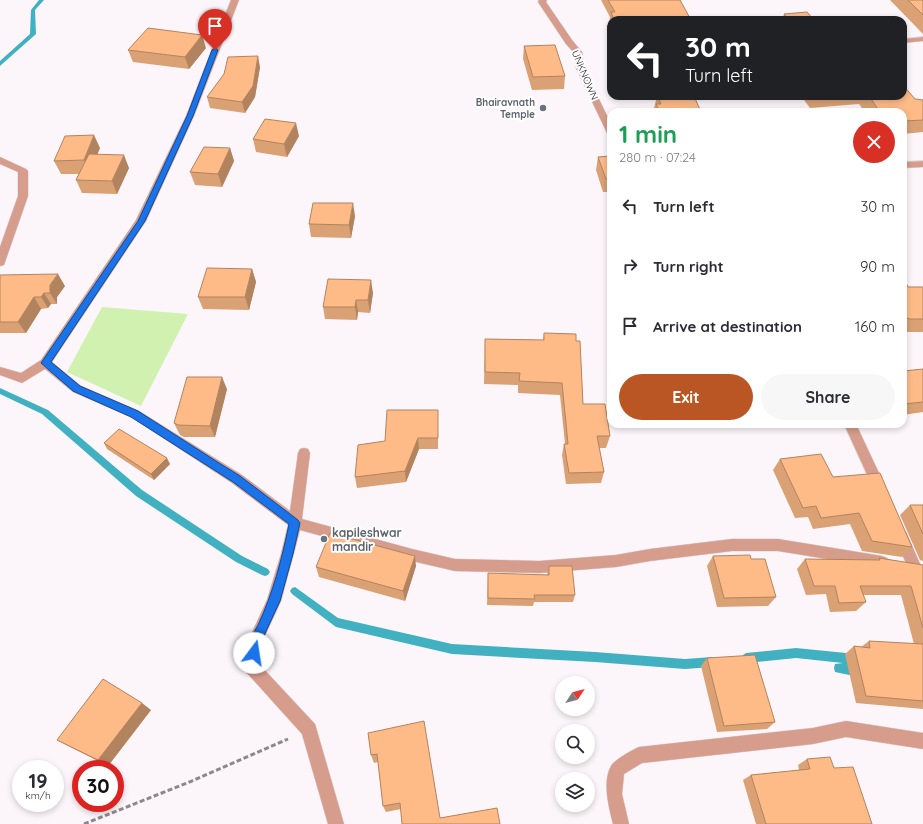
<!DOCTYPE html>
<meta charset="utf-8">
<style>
:root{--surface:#fff;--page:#f7f7f7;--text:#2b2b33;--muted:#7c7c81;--accent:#ba5623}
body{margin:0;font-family:Quicksand,sans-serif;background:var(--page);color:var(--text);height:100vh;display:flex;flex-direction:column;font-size:15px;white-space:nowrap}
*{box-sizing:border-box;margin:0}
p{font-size:13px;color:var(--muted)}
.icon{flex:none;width:22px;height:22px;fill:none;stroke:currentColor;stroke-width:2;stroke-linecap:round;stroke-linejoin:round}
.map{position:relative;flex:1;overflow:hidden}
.sheet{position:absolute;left:607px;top:108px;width:300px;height:320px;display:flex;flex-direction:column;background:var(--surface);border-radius:12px;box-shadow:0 2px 6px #0003}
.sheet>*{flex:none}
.top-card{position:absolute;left:607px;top:16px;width:300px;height:84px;border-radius:12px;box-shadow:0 2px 6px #0003;background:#202124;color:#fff;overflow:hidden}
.needle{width:26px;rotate:54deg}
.fabs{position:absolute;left:555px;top:676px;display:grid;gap:8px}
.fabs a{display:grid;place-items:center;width:40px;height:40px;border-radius:50%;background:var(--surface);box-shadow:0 2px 6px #0003;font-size:20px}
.speed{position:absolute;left:12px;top:760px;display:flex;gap:8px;font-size:20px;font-weight:700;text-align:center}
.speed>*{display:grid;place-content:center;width:52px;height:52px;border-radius:50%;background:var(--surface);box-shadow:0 2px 6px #0003;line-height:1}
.speed small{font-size:10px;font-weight:400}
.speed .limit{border:6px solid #d22;background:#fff;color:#111}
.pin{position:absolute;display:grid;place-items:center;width:34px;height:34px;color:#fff;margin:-41px -17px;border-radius:50% 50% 50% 0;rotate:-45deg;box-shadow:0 0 4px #0007}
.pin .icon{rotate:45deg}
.me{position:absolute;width:44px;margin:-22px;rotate:14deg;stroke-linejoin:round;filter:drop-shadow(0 0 3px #0008)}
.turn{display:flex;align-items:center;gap:14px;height:84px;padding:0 12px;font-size:18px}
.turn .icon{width:52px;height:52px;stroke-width:2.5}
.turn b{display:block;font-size:28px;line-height:34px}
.round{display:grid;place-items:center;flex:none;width:42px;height:42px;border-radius:21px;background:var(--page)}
.headline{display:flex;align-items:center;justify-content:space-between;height:68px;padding:0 12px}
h1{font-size:24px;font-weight:700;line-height:30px;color:#1e9e55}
.action{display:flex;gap:8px;margin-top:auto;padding:8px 12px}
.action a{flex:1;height:46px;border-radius:24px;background:var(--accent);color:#fff;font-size:16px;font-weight:700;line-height:46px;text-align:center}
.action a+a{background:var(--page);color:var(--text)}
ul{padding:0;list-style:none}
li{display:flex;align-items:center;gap:12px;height:60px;padding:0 12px}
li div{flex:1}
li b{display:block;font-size:15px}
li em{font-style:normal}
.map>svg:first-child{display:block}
</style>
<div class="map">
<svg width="923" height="824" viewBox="0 0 923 824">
<rect width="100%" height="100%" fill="#fcf6fb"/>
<path fill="#d0f1af" d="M102 307 188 314 141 406 67 372Z"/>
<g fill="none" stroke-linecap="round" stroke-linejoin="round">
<path fill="#41b1c2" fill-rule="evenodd" d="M39 0H44L35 10 36 34 0 66V61L30 34 31 10Z
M0 388 48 410 142 490 242 556 268 569 270 572 268 575 265 576 262 575 236 562 136 496 42 414 0 394Z
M295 587 338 618 452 644 595 652 685 659 712 657 715 659 717 662 715 665 712 667 685 669 595 662 452 654 336 627 292 594 290 591 292 588Z
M796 648 856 654 859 656 861 659 860 662 863 666 862 668 864 672 863 676 859 677 835 672 834 668 835 664 843 663 796 658 746 663 743 661 741 658 743 655 746 653Z"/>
<g stroke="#dad3d9" stroke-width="1">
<path id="street" d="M231 0H239L194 116 146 221 52 362 81 386 139 411 242 475 290 511 298 453 300 449 304 448 308 449 310 453 302 519 412 549 455 559 539 561 616 555 650 549 732 539H778L882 556 887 558 889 562 887 566 882 568 778 551H732L650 561 616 567 539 573 455 571 412 561 300 530 281 601 263 640 260 665 315 724 344 824H328L302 734 247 673 245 668 249 639 267 600 281 554 288 525 232 483 131 417 73 392 45 369 22 383 0 375V367L21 373 41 360 136 220 186 116Z
M539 0H547L546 2 572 40 582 52 584 68 611 124V136L607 133 576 68 574 53 566 44 538 2Z
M923 37V41L903 43V39Z
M0 157 26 169 28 171V196L5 262 4 265 0 266V247L18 196V172L0 164Z
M923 161V167L903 168V162Z
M844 424H856L886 488 885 492 880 494 875 492Z
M901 530 906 532 921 566 919 570 914 572 909 570 894 536 896 532Z
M846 721 923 733V749L846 737 813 744 642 763 624 774 622 794 629 824H613C609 808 602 782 611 766 614 760 632 750 639 747L813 728Z"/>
</g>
<path stroke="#8f878e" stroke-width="3" stroke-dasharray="5 2.5" stroke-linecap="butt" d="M84 824 192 781 288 739"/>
<use href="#street" fill="#d69d8c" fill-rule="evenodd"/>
</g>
<path fill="#daa175" d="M601 0H680L691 20H611V29L609 24 610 17Z
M890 0H923V34Z
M784 14 814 20H782Z
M524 46 565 76 564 89 532 90 523 59Z
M206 48 189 69 133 62 128 50Z
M260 67 255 97 245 113 210 108 207 97Z
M657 96H694L701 112H655V110L654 108Z
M801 96H903L915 99 923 100V132L903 134V112H865L859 104 810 108Z
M299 136 287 157 256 152 253 139Z
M100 148 97 154 129 168 117 194 82 193 76 180 79 174H61L54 161Z
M230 148 234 161 222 187 195 185 190 172Z
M611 156V192H603L596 170 598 157Z
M355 216 351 238 311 237 309 224Z
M252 269 256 282 249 310 203 309 198 297Z
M0 275 65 286 57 297V304H51L48 308 41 309 26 333H0Z
M903 283 908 287H923V332H903Z
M373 293 370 313 358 312 357 320 325 319 323 307Z
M544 333 576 341 583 404 610 436 606 448H599L604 472 601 483 566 484 562 455 564 444H565L560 395 518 393V385L484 384 485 339 543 340Z
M923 369V412L903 415V371Z
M227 389 215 437H184L180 435 174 423Z
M438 422V449H419L406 482 357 488 355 477 385 441Z
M104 443 170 464 154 480 107 449Z
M780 459 912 547 902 557 862 551 850 524 813 529 808 517 795 518 773 470Z
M910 505H923V561L920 560 900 515Z
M713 556 751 559 776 597 768 606 717 607 707 566Z
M879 558 923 565V709L856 703 845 654 854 646 861 647 869 641 914 644 901 595H863L866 602 856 611 830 612 826 594 806 595 797 569 805 559 876 560Z
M416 566 405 601 319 577 316 567Z
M549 566 575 595 573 602H534L533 606 487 605 488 573 547 575Z
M707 658 775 722 767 729 717 732 701 666Z
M151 710 108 766 68 746 57 740Z
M368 733 440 818 402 824 401 809 386 812 383 806 378 762 374 763 371 755Z
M807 759 834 768 872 824H756L743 780 751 775 799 770 798 765Z"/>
<path fill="#b2835f" d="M202 35 206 48 189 69 185 57Z
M258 56 260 67 255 97 245 113 242 102Z
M296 123 299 136 287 157 284 144Z
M94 135 100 148 90 173 84 160Z
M230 148 234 161 222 187 218 174Z
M124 155 129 168 117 194 112 181Z
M353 203 355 216 351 238 349 225Z
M252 269 256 282 249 310 245 297Z
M58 274 65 286 57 297V304L50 293V285Z
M371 280 373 293 370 313 368 300Z
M44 293 51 304 48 308 41 297Z
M34 297 41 309 26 333 18 322Z
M356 300 358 312 357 320 355 307Z
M222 377 227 389 215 437 210 426Z
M418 438 419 449 406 482 405 471Z
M167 458 170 464 154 480 151 474Z
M415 556 416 566 405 601 403 591Z
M142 703 151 710 108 766 98 760Z"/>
<path fill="#febb88" stroke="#b2835f" d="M608 0H680L691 20H614L611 12H615Z
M908 0H923V15Z
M807 12 814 20H788L784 14Z
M148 28 202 35 185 57 128 50Z
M555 45 565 76 533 77 524 46Z
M258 56 253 86 242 102 207 97 224 74 228 57Z
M903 85 915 99 923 100V120L903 121V112H880L869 96H903Z
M657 96H694L701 112H660L656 104H661Z
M265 119 296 123 284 144 253 139Z
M94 135 84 160 54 161 65 136Z
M204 147 230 148 218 174 190 172Z
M89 154 124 155 112 181 76 180Z
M611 156V179H606L598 157Z
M313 203H353L349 225 309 224Z
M207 268 252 269 245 297H198Z
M58 274 50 285V293H44L41 297H34L18 322H0V275Z
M328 279 371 280 368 300H356L355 307H323Z
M903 283H906L908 287H923V319H909L908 318H903Z
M544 333 576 334V341H580L583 404H605L610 436H597L604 472 569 473 564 444H568L562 383 519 381 520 373 485 372V339L544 340Z
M923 369V402L903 404V371Z
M187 377H222L210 426 178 425 174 423Z
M387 410H438V438H418L405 471 355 477 358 445 385 441Z
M119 429 167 458 151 474 104 443Z
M821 454 833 477 880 473 912 547 872 541 859 513 821 518 816 506 803 508 780 459Z
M910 505H923V534Z
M330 533 415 556 403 591 316 567Z
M750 555 751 559H765L776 597 724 598 713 556Z
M879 558 923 565V628L911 586H860L866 602 839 603 835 586H814L805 559 880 560Z
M549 566H572L575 595H534L535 599 488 598V573L549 575Z
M869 641 923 644V701L866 696 854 646 870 648Z
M755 655 775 722 724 726 707 658Z
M103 679 142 703 98 760 57 740Z
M424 721 440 818 497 808 500 824H402L400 803 383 806 377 754 371 755 368 733Z
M830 757 834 768 853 767 872 824H766L751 775 810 769 807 759Z"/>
<path fill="#1a73e8" stroke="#114b97" d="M215 48 218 50 193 116 145 221 51 362 80 386 138 411 219 463 240 476 298 520 300 523 293 554 280 601 262 640 258 657 254 659 250 657C246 647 253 634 258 625 273 593 282 559 289 524L233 482 131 417 73 391 41 363 138 221 187 116 212 50Z"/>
<g fill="#6b7280" stroke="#fff" stroke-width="1.5">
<circle cx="543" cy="108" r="4"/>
<circle cx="324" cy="539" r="4"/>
</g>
<g text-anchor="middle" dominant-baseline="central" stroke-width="4" stroke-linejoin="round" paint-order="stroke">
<g font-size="10" fill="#251b25" stroke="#fff">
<text transform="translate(585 75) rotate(67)">UNKNOWN</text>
</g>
<g font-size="10" font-weight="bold" fill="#5b616d" stroke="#fff" text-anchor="end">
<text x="535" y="102">Bhairavnath<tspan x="535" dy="12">Temple</tspan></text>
</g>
<g font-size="12" font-weight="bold" fill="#5b616d" stroke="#fff" text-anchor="start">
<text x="332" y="532">kapileshwar<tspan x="332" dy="14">mandir</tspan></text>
</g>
</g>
</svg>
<div class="fabs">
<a><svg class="needle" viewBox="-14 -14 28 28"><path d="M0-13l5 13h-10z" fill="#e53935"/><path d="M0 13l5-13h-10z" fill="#7c7c81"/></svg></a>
<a><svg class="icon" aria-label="search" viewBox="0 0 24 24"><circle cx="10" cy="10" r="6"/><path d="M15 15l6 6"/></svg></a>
<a><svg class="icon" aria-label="layers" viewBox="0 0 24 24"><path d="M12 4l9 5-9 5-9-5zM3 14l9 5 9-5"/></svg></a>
</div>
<div class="speed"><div>19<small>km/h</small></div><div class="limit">30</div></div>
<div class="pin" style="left:215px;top:50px;background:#d93025"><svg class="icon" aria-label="arrive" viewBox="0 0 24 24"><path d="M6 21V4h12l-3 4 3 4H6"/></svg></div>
<svg class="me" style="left:254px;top:653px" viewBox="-20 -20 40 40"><circle r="19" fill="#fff"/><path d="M0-13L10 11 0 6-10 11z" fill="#1a73e8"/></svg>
<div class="top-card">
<div class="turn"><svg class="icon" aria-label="left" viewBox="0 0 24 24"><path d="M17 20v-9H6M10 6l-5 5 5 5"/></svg><div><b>30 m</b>Turn left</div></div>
</div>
<section class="sheet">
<div class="headline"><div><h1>1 min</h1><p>280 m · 07:24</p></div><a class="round" style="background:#d93025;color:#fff"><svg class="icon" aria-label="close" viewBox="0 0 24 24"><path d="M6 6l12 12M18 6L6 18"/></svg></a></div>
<ul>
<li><svg class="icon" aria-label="left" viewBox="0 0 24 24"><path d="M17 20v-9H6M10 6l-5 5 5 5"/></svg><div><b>Turn left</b></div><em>30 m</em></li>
<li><svg class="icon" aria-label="right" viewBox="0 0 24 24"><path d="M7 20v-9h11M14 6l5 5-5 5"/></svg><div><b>Turn right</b></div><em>90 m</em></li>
<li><svg class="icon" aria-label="arrive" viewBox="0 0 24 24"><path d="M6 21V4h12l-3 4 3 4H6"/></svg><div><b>Arrive at destination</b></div><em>160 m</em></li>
</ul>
<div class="action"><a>Exit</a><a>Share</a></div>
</section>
</div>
